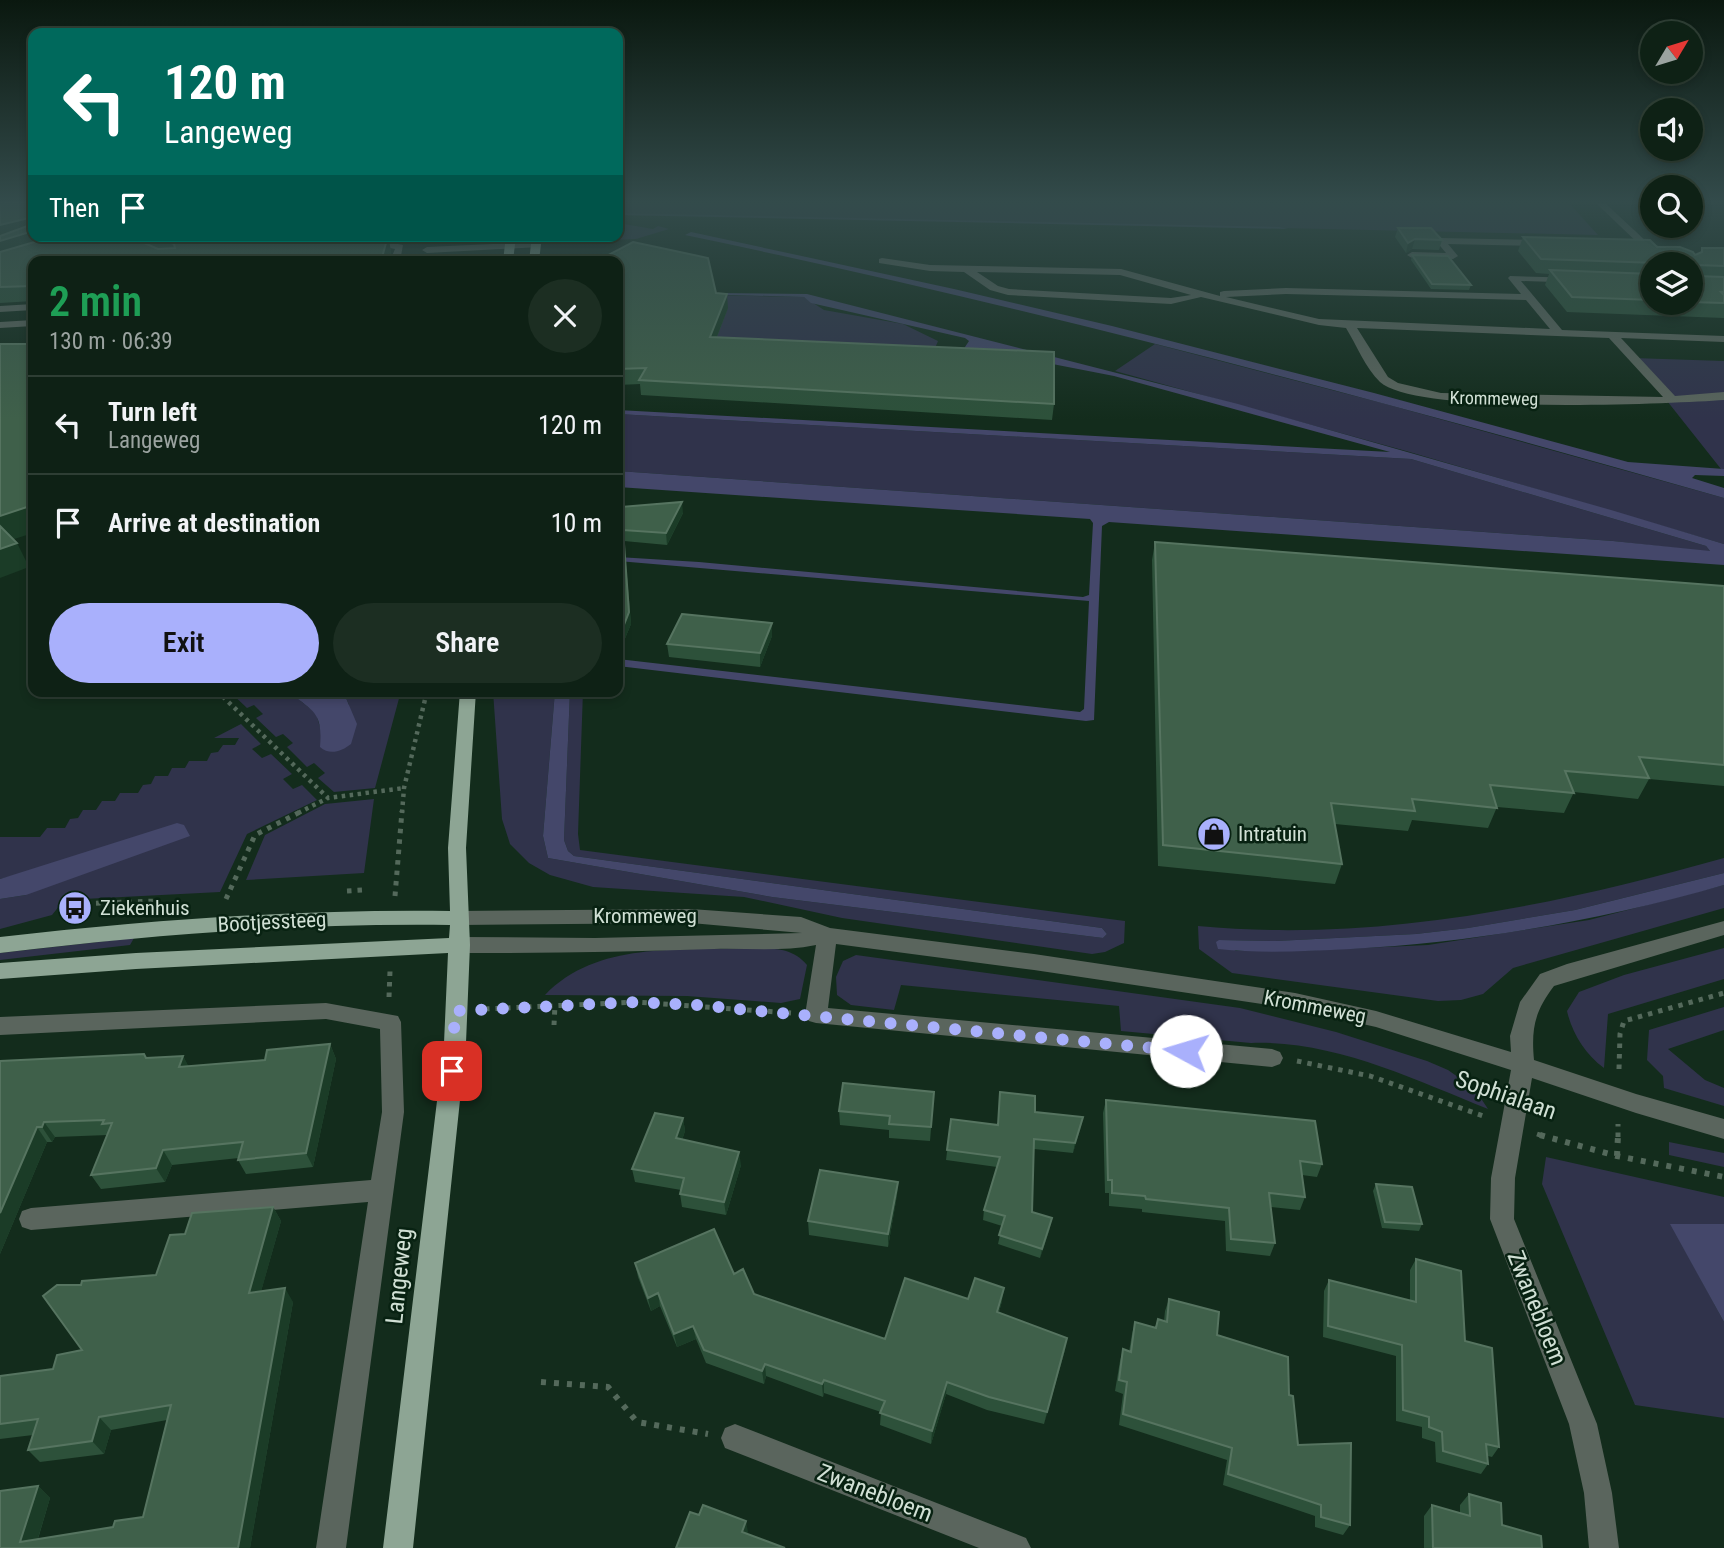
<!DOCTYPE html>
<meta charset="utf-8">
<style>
:root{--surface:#0e2115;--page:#1c2e22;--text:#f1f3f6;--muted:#9ba3a0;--line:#2e3e34;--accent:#a9b0fc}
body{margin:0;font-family:"Roboto Condensed",sans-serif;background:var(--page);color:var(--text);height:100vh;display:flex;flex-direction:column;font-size:26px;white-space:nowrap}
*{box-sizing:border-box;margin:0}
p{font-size:23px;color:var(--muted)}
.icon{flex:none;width:38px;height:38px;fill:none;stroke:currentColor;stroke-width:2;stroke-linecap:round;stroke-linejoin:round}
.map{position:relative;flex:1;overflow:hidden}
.details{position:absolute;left:28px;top:256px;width:595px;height:441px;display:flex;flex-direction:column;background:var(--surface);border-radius:14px;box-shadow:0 4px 10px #0003,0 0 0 2px var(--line)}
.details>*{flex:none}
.top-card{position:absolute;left:28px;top:28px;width:595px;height:214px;border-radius:14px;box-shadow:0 4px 10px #0003,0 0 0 2px var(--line);background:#00695c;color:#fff;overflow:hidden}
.needle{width:46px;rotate:52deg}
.tools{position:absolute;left:1640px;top:21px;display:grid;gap:14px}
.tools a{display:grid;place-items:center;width:63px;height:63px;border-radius:50%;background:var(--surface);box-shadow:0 4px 10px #0003,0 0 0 2px var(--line);font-size:35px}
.pin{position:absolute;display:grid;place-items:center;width:60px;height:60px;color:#fff;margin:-30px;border-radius:14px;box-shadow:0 4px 10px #0006}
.me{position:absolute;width:77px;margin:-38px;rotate:276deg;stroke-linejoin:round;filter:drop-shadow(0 0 5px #0008)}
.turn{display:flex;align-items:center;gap:24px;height:147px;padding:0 21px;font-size:32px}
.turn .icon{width:91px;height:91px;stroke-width:2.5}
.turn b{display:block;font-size:49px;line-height:60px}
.then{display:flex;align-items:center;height:66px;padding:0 21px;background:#0003;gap:14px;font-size:26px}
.round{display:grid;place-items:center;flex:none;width:74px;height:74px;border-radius:37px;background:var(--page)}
.overview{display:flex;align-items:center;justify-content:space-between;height:119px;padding:0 21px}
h1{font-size:42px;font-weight:600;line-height:52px;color:#1e9e55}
.action{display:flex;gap:14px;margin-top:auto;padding:14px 21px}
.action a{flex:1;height:80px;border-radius:42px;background:var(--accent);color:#111;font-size:28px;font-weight:600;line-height:80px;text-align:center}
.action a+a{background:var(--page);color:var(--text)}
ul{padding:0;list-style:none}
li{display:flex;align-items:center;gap:21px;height:98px;padding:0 21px;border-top:2px solid var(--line)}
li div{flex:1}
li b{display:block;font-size:26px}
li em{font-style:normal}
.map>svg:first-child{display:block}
</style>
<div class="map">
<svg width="1724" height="1548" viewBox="0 0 1724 1548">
<rect width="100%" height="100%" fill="#132c1c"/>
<path fill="#30334b" d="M618 203H1569L1598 235 618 213Z
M618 223 653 229 658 226 669 229 636 239 554 242 543 238 618 236Z
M708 295 804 297 824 310 903 324 938 341 933 353 687 346Z
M1155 344 1382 403 1724 498V544L1406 451 1115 371Z
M1633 358 1724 361V469H1721Z
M618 414 1411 459 1706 546 1711 552 1613 541 618 471Z
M229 691H288L316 713 321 731 349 705 343 691H401L375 788 334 792 318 778 325 773 314 763 307 767 287 747 293 743 283 734 276 737 256 718 263 714 254 705 247 708Z
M493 691H555L543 836 548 858 772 897 1103 938 1107 934 1102 928 574 856 568 851 564 840 570 691H583L578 834 580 850 1125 921 1124 943 1105 952 1092 954 842 918 744 897 593 887 550 875 529 863 510 844 502 819Z
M241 724 261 744 252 749 262 758 271 754 292 774 283 779 293 789 302 785 317 800 247 834 220 892 64 900 52 915 0 929V899L26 895 39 869 0 879V837H40L47 828H65L70 819 78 818 83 810H96L102 801H115L120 793H138L143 785 151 784 155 776H168L172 768H185L189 761H207L211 753 218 752 223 745H235L239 738H214Z
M374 799 364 873 246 880 265 835 325 804Z
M1724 858V873L1575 910 1468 928 1416 934 1276 941 1219 940 1236 951H1297L1428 945 1589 920 1724 885V908L1513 968 1483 994 1461 1000 1438 1001 1232 973 1199 949 1198 926C1376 943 1553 906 1724 858Z
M134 938 130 945 0 960V953Z
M748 948C771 949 791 946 807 965L800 999 781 1003 687 996 545 995C597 941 678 951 748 948Z
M1724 948V979L1608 1014 1604 1068C1585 1054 1572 1033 1567 1011L1579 992 1624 975Z
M856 955 1240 1008 1336 1032 1427 1061 1448 1070 1465 1082 1478 1094 1488 1109C1413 1079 1333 1040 1251 1043L1121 1031 1119 1006 901 985 894 1010 851 1005 837 995 836 977 843 961Z
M1724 1007V1030L1668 1049 1705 1080 1724 1088V1106L1664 1088 1663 1076 1647 1060 1649 1030Z
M1669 1142 1724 1153V1167L1669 1155Z
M1546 1157 1724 1197V1224H1671L1724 1322V1418L1635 1405 1542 1184Z"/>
<path fill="#44476a" d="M618 213 1279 227 1288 229 618 215Z
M691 232 954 289 1112 326 1374 393 1628 462 1724 469V476L1695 475 1692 478 1724 488V498C1381 400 1035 308 685 235Z
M618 292 807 294 1238 404 1611 510 1724 544V565L1109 522 1102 526 1094 720 1086 721 618 666V659L1080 712 1084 709 1089 601 618 561V557L699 562 1083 597 1089 595 1093 523 1090 519 618 487V471L1613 541 1710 551 1706 546 1411 459 618 414V410L1390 452 1114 376 1037 361 959 356 969 341 965 338 811 303 804 297Z
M288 691H343L357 724 351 744C342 751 330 756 320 747 323 711 313 712 288 691Z
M555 691H570L564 840 568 851 574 856 1102 928 1107 934 1103 938 772 897 548 858 543 836Z
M177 823 184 825 190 836 26 895 0 899V879Z
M1724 873V885C1602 920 1478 942 1351 949 1307 951 1262 954 1218 949L1216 942 1219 940 1276 941 1416 934 1468 928 1575 910Z
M1670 1224H1724V1322Z"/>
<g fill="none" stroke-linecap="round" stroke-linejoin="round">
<path stroke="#54695b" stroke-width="4.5" stroke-dasharray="3.5 4.5" stroke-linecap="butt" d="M217 691 328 798 404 788
M298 813 328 798
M402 813 404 788 427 691"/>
<path stroke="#54695b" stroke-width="5" stroke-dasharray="4.5 6" stroke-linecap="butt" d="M347 891 363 890
M395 896 402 811
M226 899 255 835 302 811
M75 904 158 901
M389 997 390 971
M485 1009 636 1002 791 1013
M554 1025 555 1005
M1297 1061 1370 1076 1486 1117
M1619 1069 1620 1034 1624 1021 1724 993
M1537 1134 1546 1137
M1618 1137V1124"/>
<path stroke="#54695b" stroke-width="6" stroke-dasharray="5 8" stroke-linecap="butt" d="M1540 1135 1617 1156 1724 1177
M1617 1156 1618 1135
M541 1382 608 1387 637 1422 708 1434"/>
<path fill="#5a655d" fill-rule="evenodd" d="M1596 203H1605L1648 243 1682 253 1695 264 1690 267V264L1642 247Z
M378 236H388V242L403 245 400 261H390L395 249 380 246Z
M1441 238 1542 240 1547 243 1542 246 1448 244 1458 256 1453 259 1412 258 1407 255 1412 252 1446 253 1436 241Z
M536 242 541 245 539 247 427 253 422 250 427 247Z
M882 258 930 265 1121 269 1220 296V292L1224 291 1286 288 1521 294 1508 278 1510 276 1582 278 1586 279V283L1521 281 1562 330 1724 336V342L1621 338 1675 396 1724 392V400C1667 404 1416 415 1380 382 1366 369 1356 344 1346 328L1319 325 1201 297 1171 304 1008 295 990 290 964 272 930 271 879 263V259ZM977 272 1120 275 1191 295 1171 298 1009 289 998 286ZM1286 294 1526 300 1550 329 1319 319 1226 297ZM1357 328 1609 338 1663 397 1441 393 1398 383 1388 377Z
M33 304V310L0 312V306Z
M33 320V326L0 328V322Z
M691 909 801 917 830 928 1034 954 1295 993 1376 1011 1511 1052 1510 1036 1520 1002 1540 974 1567 964 1724 921V935L1554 986C1535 1011 1531 1028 1534 1060L1636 1094 1724 1119V1139L1636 1113 1532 1078 1515 1178 1514 1219 1597 1424 1612 1493 1619 1548H1589L1584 1493 1569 1424 1490 1219 1491 1178 1511 1070 1376 1027 1295 1009 1034 970 836 944 828 1008 1272 1049 1280 1052 1283 1058 1280 1064 1272 1067 816 1023 809 1021 805 1015 816 945C782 952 748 948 714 949 629 952 545 953 460 953L453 950 450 945 453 940 460 937 595 938 802 933 691 923 460 925 453 923 450 918 453 913 460 911Z
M326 1003 398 1016 401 1022 404 1112 346 1548H316L368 1202 31 1230 22 1227 19 1219 22 1211 31 1208 371 1180 382 1112 380 1029 326 1019 0 1035V1017Z
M735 1424 1026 1538 1031 1548H979L725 1448 721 1438 725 1428Z"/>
<path fill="#8da594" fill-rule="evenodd" d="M506 236H516L513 261H503Z
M532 236H542L539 261H529Z
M460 691H476L466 848 470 945 466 1043 413 1548H383L444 1043 448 953 136 969 0 979V963L136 953 449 938 450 925C299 923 150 935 0 953V937C150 920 299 909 450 911L448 848Z"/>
</g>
<path fill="#2d513a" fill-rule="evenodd" d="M0 203H33V236H347L348 238 388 236 391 251 389 261H33V301L0 303Z
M1398 228 1442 240 1439 250 1412 249 1406 253 1395 237Z
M1523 237 1657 247 1695 255 1700 253 1702 248H1724V318L1567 312 1545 285 1549 274 1536 273 1518 251ZM1652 264H1690V303H1652Z
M1412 255 1471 285 1469 290 1431 289 1411 260Z
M618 261 716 293 728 308 717 337 1054 404 1052 420 641 395 640 384 618 385Z
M618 482 621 493 622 507 683 513 667 545 624 541 631 624 619 653H618Z
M1155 542 1724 586V786L1649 779 1638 799 1574 792 1564 813 1497 807 1488 828 1412 820 1408 831 1335 824 1342 864 1335 884 1158 866 1152 560Z
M772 636 760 667 669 657 667 644Z
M330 1044 336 1059 313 1167 246 1174 238 1160 239 1158 172 1165 165 1182 101 1189 91 1175 108 1135 55 1137 52 1142H47L0 1254V1061L147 1058 183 1056 188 1066 265 1060Z
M934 1092 930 1141 889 1138V1130L840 1125 839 1111Z
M1000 1092 1035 1112 1083 1117 1073 1153 1034 1149 1032 1212 1050 1228 1040 1258 998 1244 1002 1226 983 1220 984 1210 997 1167 946 1160 951 1119 998 1125Z
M1106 1100 1322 1164 1317 1177 1302 1175 1305 1197 1300 1210 1271 1207 1275 1243 1270 1256 1226 1251 1225 1221 1142 1212V1209L1109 1206V1193H1105L1103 1113Z
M683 1118 685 1131 682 1140 741 1165 726 1215 682 1207 680 1194 681 1190 635 1182 632 1169Z
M898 1182 897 1195 888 1247 809 1235 808 1221Z
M1376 1184 1422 1224 1419 1231 1382 1228 1373 1191Z
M273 1207 281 1221 261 1291 293 1302 250 1548H0L38 1486 50 1498 38 1539 113 1527 143 1517 167 1420 111 1430 104 1454 40 1462 28 1450 33 1435 0 1439V1376L53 1369 82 1350 81 1285 156 1275 185 1234Z
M1416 1259 1465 1341 1499 1447 1492 1457 1488 1456V1464L1481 1474 1436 1462 1435 1442 1422 1438V1427L1396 1421V1356L1323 1337 1324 1291 1329 1280 1410 1301V1270Z
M635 1263 734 1274 754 1294 885 1339 968 1299 1002 1301 999 1312 1065 1350 1044 1424 987 1410 946 1394 931 1444 880 1425 881 1412 824 1393 823 1397 766 1376 764 1384 706 1363 696 1339 677 1347 660 1306 651 1311 638 1277Z
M1169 1299 1217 1335 1289 1395 1298 1445 1350 1525 1343 1535 1315 1527V1516L1223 1485 1227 1460 1119 1425 1123 1394 1115 1391 1120 1361 1123 1349 1129 1352 1132 1334 1135 1322 1155 1327 1158 1319 1164 1321 1165 1311Z
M1469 1494 1502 1525 1542 1548H1424V1516L1432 1505 1460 1513V1505Z"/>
<path fill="#1b3c27" d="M29 218 33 229V236H70L0 257V225Z
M388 236 391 251 389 261H381Z
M1415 239 1412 249 1406 253 1408 243Z
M727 294 728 308 711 352 710 337Z
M682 502 683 513 667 545 666 533Z
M33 505V533L5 542 0 533V516Z
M623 530 631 624 619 653 618 640Z
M17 543 29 567 0 578V549Z
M772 623V636L760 667V653Z
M330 1044 336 1059 313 1167 306 1153Z
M183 1056 191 1071 179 1067Z
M1083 1117 1081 1127 1073 1153 1075 1143Z
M683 1118 685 1131 678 1152 676 1138Z
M44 1122 55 1137 52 1142 42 1127Z
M37 1127 47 1142 0 1254V1213Z
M163 1150 172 1165 165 1182 156 1168Z
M739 1152 741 1165 726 1215 724 1202Z
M898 1182 897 1195 888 1247V1234Z
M273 1207 281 1221 257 1306 249 1293Z
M1052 1218 1050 1228 1040 1258 1042 1249Z
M285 1288 293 1302 250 1548H238Z
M1004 1288 1002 1301 995 1325 997 1312Z
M658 1293 660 1306 651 1311 648 1298Z
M693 1326 696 1339 677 1347 674 1334Z
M1067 1338 1065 1350 1044 1424 1047 1412Z
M765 1364 766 1376 764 1384 762 1371Z
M824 1380V1393L823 1397 822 1384Z
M947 1382 946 1394 931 1444 932 1431Z
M99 1417 111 1430 104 1454 92 1441Z
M38 1486 50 1498 35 1548 20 1542Z
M746 1521 748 1532 744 1543 742 1532Z"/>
<path fill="#3f604a" stroke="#567460" stroke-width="2" d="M0 203H33V219L29 218 0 225Z
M33 224V231L0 241V236Z
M1398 228H1431L1442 240 1415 239 1408 243Z
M55 236H128L158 249 175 248 174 244 156 236H342L341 238 388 236 381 261H33V286L0 287V252Z
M1523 237 1650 240 1657 247H1680L1693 252 1695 255 1702 252V248H1724V266L1696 265 1693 274 1696 276 1724 277V292H1721L1724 295V303L1690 302V264H1659L1658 263 1541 259Z
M633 242 708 258 716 293 727 294 710 337 1054 352V404L639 380 646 368 618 369V261H597Z
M1412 255 1448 256 1471 285 1432 284Z
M1550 270 1652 274V300L1572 297Z
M0 344H33V350L32 351H33V505L0 516Z
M618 482H619L621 507 682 502 666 533 623 530 629 612 618 640Z
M0 526 17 543 0 549Z
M1155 542 1724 586V765L1639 757 1649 778 1565 771 1574 793 1490 785 1497 808 1412 799 1415 811 1331 803 1342 864 1163 845Z
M682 614 772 623 760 653 667 644Z
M330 1044 306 1153 238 1160 243 1142 163 1150 156 1168 91 1175 112 1123 102 1124 104 1120 44 1122 42 1127H37L0 1213V1061L144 1054 146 1058 183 1056 179 1067 265 1060 267 1050Z
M843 1083 934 1092 931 1127 889 1124 890 1116 839 1111Z
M1000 1092 1035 1096V1112L1083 1117 1075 1143 1034 1139 1032 1212 1052 1218 1042 1249 999 1235 1005 1216 984 1210 1000 1157 947 1150 951 1119 998 1125Z
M1106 1100 1315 1121 1322 1164 1300 1161 1305 1197 1269 1193 1275 1243 1231 1239 1229 1208 1146 1199 1145 1196 1112 1193V1180H1108Z
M655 1113 683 1118 676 1138 739 1152 724 1202 680 1194 684 1178 632 1169Z
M820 1170 898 1182 888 1234 808 1221Z
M1376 1184 1412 1187 1422 1224 1385 1222Z
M273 1207 249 1293 285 1288 238 1548H0V1491L38 1486 20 1542 113 1527 115 1521 143 1517 171 1405 99 1417 92 1441 28 1450 38 1419 0 1424V1376L53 1369 57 1355 82 1350 43 1296 57 1285H81L82 1281 156 1275 170 1235 185 1234 192 1213Z
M714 1229 734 1274 743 1269 754 1294 885 1339 905 1278 968 1299 975 1278 1004 1288 997 1312 1067 1338 1047 1412 989 1397 947 1382 932 1431 880 1413 885 1401 824 1380 822 1384 765 1364 762 1371 704 1350 693 1326 674 1334 658 1293 648 1298 635 1263Z
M1416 1259 1461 1271 1465 1341 1492 1348 1499 1447 1486 1444 1488 1464 1443 1451 1442 1432 1429 1427V1417L1403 1410 1402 1345 1328 1326 1329 1280 1416 1302Z
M1169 1299 1219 1312 1217 1335 1288 1357 1289 1395 1293 1396 1298 1445 1351 1443 1350 1525 1321 1517V1505L1228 1474 1232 1448 1123 1414 1127 1382 1119 1380 1123 1349 1131 1352 1135 1322 1156 1328 1158 1319 1167 1322Z
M1469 1494 1501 1503 1502 1525 1541 1536 1542 1548H1433L1432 1505 1470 1516Z
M703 1505 746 1521 742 1532 785 1548H676L690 1512 699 1515Z"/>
<linearGradient id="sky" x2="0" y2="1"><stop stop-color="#0a180f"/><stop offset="0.48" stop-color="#334b4b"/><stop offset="1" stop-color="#334b4b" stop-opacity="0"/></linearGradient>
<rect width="1724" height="420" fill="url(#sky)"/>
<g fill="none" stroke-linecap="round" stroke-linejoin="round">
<path stroke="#a9b0fc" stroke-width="12" stroke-dasharray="0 21.6" d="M452 1071 455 1011 636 1002 696 1005 1186 1051"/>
</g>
<defs>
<g id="shop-disc" transform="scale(1.75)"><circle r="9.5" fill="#a9b0fc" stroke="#082212"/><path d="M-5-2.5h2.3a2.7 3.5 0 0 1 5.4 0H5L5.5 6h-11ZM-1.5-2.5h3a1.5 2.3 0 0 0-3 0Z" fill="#111"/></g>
<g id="bus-disc" transform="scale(1.75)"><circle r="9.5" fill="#a9b0fc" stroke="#082212"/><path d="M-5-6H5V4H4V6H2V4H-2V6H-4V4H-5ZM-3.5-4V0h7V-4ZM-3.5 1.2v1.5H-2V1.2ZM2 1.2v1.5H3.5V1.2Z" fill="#111"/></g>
</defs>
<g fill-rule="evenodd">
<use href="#shop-disc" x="1214" y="834"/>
<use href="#bus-disc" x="75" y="908"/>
</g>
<g text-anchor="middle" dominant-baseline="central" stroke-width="5" stroke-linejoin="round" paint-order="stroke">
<g font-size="18" fill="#d1e0d5" stroke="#082212">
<text transform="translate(1494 398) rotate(1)">Krommeweg</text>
</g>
<g font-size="21" fill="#d1e0d5" stroke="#082212" text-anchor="start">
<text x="1238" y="834">Intratuin</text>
<text x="100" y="908">Ziekenhuis</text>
</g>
<g font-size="21" fill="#d1e0d5" stroke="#082212">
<text x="645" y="916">Krommeweg</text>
<text transform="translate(272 922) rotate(-3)">Bootjessteeg</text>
<text transform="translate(1315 1007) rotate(11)">Krommeweg</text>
</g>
<g font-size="24" fill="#d1e0d5" stroke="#082212">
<text transform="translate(1506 1095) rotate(19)">Sophialaan</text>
<text transform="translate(399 1276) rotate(-84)">Langeweg</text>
<text transform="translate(1537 1308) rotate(68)">Zwanebloem</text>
<text transform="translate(875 1493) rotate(21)">Zwanebloem</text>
</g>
</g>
</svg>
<div class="tools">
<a><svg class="needle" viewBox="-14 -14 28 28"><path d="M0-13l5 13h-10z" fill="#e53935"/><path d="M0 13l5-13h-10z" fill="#9ba3a0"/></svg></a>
<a><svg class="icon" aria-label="sound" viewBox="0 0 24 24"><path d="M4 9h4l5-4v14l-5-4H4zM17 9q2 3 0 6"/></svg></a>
<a><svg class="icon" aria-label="search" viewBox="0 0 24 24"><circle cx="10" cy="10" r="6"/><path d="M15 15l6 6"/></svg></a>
<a><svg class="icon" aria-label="layers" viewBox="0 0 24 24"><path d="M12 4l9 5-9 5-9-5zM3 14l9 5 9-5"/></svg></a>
</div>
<div class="pin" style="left:452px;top:1071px;background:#d93025"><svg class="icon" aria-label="arrive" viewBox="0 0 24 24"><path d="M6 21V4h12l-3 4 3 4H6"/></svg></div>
<svg class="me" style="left:1186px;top:1051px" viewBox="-20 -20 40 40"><circle r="19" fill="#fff"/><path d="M0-13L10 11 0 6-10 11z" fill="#a9b0fc"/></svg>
<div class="top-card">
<div class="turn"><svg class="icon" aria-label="left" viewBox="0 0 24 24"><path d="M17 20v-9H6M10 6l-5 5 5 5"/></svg><div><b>120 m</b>Langeweg</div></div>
<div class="then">Then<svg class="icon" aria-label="arrive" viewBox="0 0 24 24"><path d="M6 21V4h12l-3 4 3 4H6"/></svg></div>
</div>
<section class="details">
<div class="overview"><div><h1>2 min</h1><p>130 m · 06:39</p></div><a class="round"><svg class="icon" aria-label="close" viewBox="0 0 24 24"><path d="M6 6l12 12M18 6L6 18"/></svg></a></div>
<ul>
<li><svg class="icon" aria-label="left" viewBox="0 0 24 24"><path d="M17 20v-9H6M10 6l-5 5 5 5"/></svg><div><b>Turn left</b><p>Langeweg</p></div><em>120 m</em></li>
<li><svg class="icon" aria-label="arrive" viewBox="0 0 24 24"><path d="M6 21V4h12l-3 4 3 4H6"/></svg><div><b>Arrive at destination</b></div><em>10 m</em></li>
</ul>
<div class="action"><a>Exit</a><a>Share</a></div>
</section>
</div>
